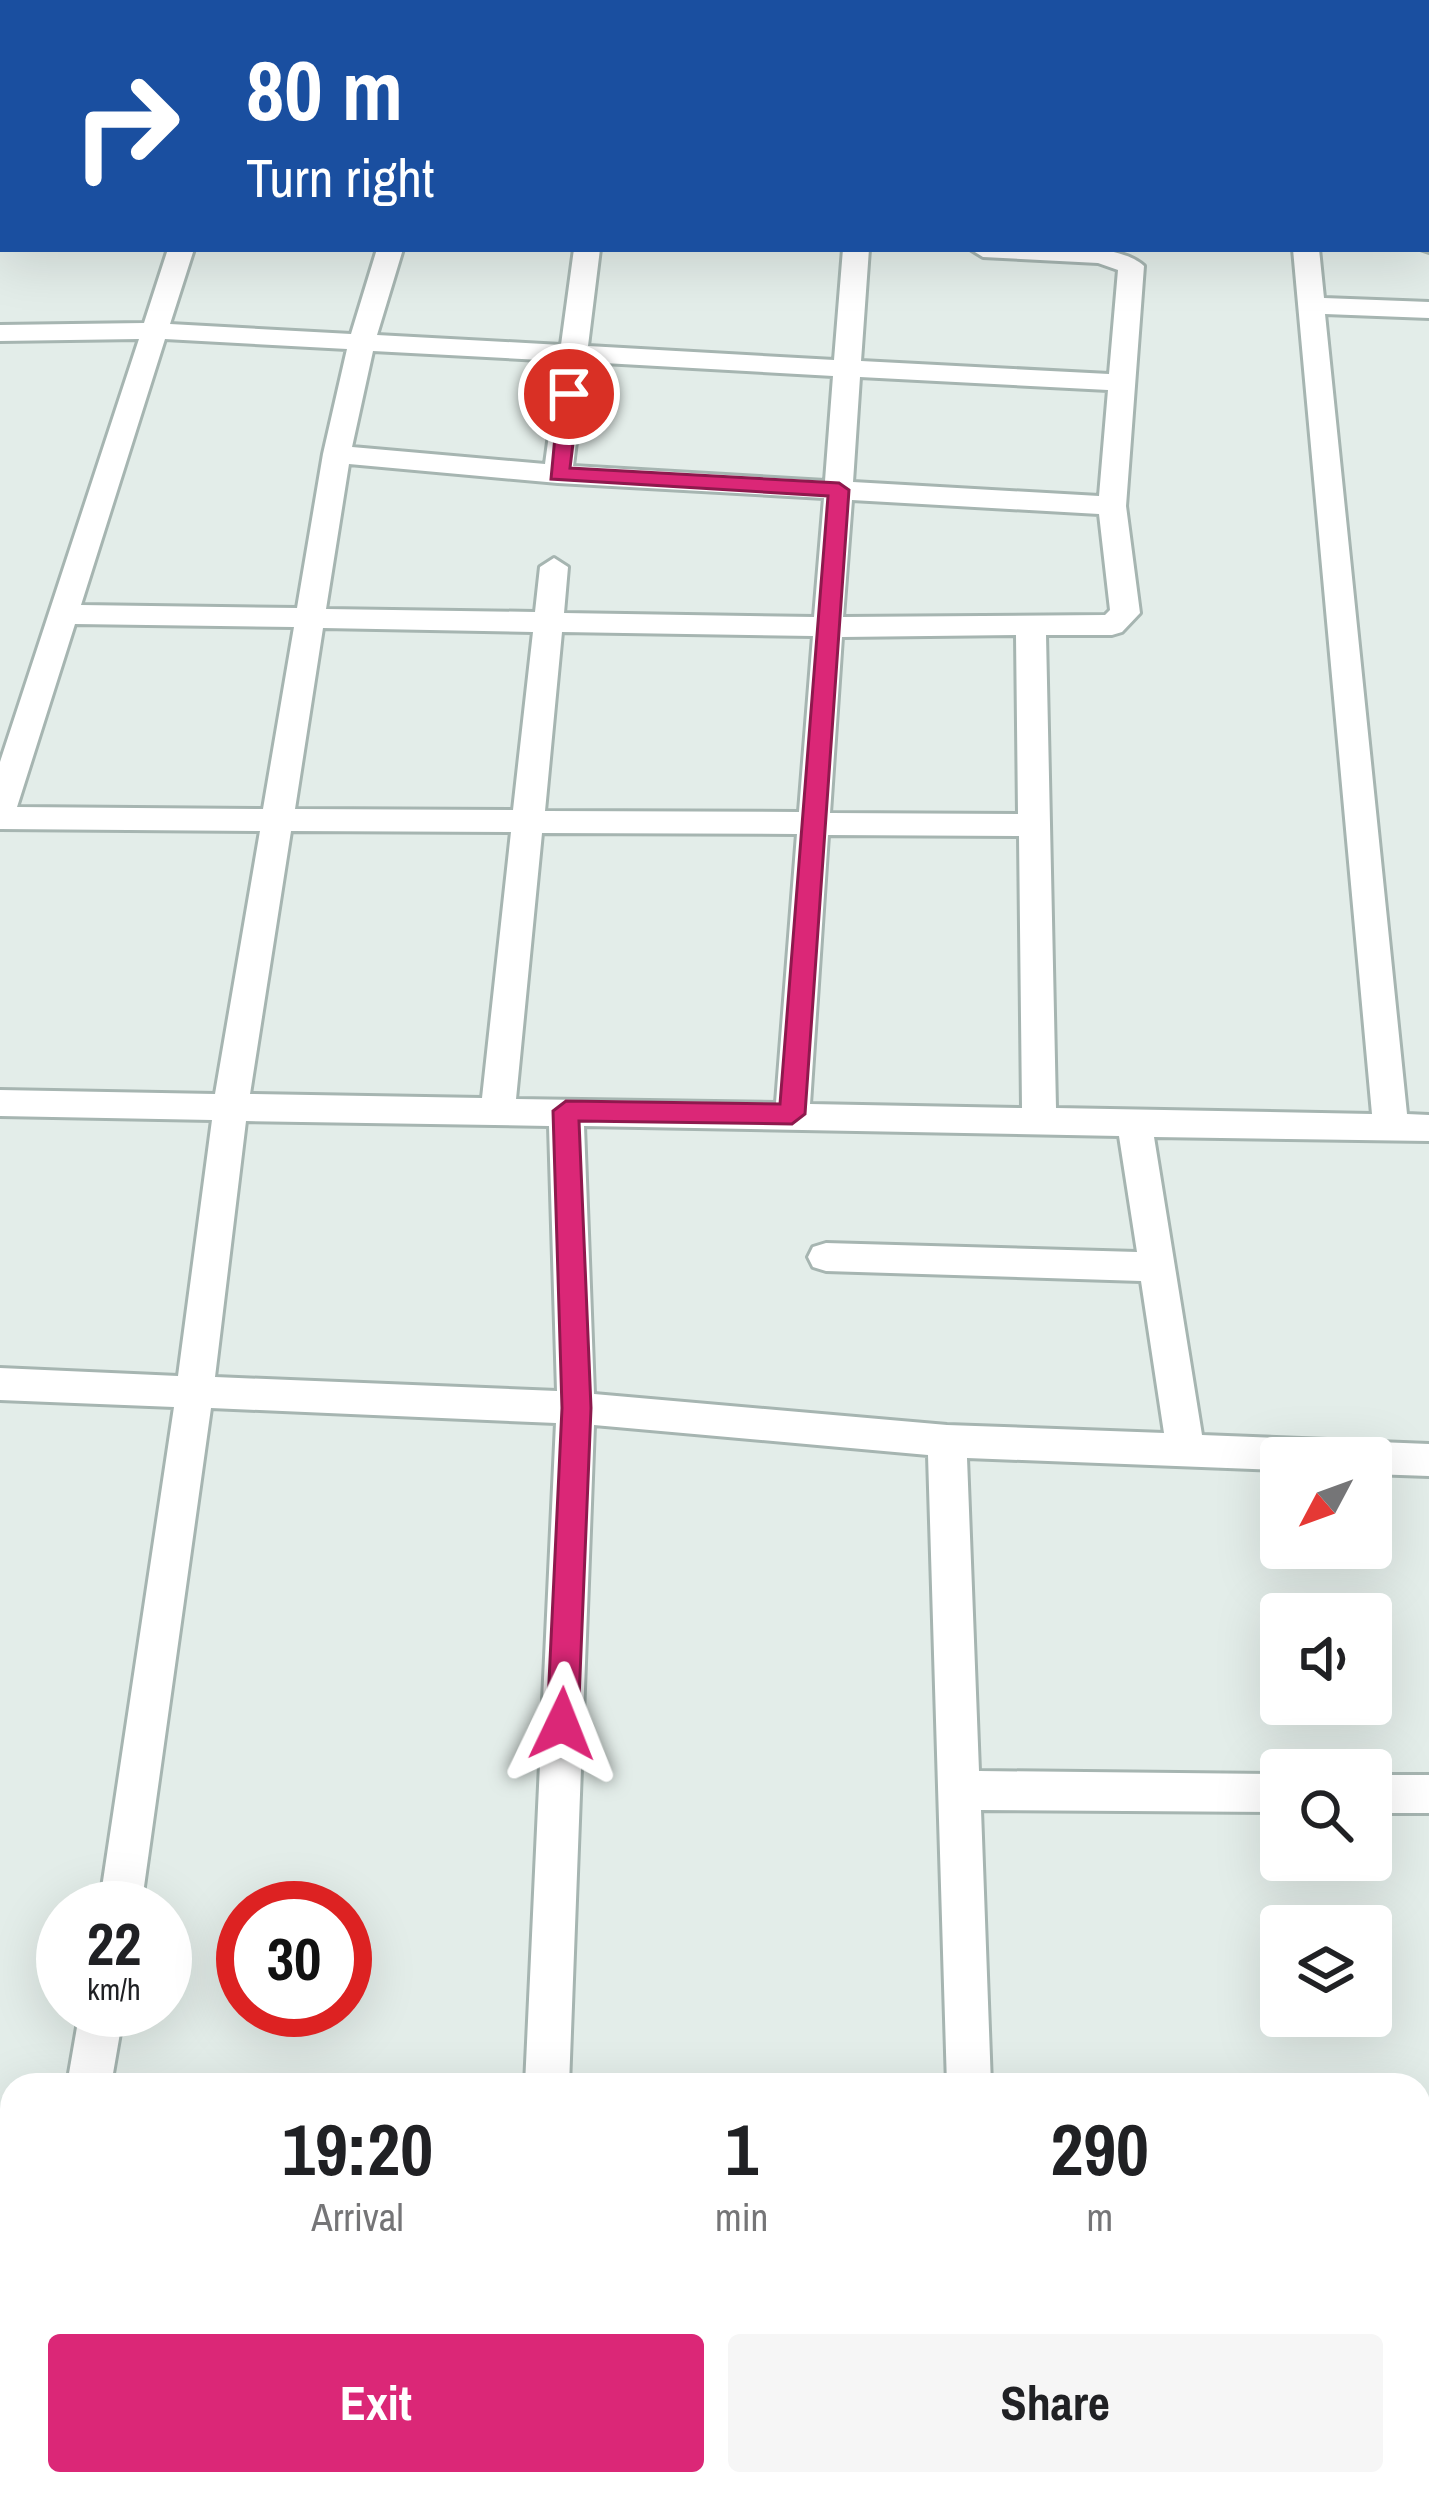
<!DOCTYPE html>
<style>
:root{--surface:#fff;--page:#f6f6f6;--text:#202124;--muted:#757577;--accent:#db2777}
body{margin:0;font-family:"Archivo Narrow",sans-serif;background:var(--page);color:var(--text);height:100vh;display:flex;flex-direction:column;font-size:45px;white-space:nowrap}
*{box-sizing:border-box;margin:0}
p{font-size:39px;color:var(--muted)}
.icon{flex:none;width:66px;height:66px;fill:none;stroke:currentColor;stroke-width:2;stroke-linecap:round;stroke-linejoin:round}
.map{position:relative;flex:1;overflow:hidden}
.details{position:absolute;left:0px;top:2073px;width:1431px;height:423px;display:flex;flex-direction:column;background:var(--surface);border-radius:36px 36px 0 0;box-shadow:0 12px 48px #0002}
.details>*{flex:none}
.guide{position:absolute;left:0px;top:0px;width:1431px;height:252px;box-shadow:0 12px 48px #0002;background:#1a4fa0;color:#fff;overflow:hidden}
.needle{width:78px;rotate:229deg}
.tools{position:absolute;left:1260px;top:1437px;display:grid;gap:24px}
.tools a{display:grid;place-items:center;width:132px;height:132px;border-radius:12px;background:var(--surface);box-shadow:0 12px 48px #0002;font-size:60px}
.speed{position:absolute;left:36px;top:1881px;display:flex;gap:24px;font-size:60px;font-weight:700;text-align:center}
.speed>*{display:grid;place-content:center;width:156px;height:156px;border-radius:50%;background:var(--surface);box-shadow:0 12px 48px #0002;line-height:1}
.speed small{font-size:30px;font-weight:400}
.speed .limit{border:18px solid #d22;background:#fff;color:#111}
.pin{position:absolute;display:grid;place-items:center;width:102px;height:102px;color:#fff;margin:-51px;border:6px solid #fff;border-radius:50%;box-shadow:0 3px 12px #0007}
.me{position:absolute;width:132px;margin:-66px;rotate:2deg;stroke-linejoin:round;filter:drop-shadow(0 0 9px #0008)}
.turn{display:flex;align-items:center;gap:42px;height:252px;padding:0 48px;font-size:54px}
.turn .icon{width:156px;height:156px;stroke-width:2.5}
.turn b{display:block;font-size:84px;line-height:102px}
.eta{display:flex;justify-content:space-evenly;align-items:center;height:204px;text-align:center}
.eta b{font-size:72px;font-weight:700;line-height:84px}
.cta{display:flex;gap:24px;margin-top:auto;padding:24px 48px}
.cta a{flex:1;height:138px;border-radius:12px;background:var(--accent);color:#fff;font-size:48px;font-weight:700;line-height:138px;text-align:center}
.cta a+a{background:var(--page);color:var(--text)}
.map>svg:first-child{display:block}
</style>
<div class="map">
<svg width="1429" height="2494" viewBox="0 0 1429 2494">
<rect width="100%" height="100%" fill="#e3ede9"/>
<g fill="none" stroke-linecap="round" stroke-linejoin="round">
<g stroke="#a6b5b1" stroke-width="6">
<path id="minor" d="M823 0H845V3H823Z
M1279 0H1301V3H1279Z
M1380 0H1402V3H1380Z
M3 57V77L0 78V58Z
M0 181H3V195H0Z
M1428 229 1429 230V252L1420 249H1428Z
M168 249H194L170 324 351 334 377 249H403L377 335 561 345 574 249H600L588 346 834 360 843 249H869L861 361 1109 374 1118 270 1098 263 983 257 970 249C1013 249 1113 237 1144 266L1126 506 1140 613 1122 632 1112 635H1046L1056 1108 1372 1114 1293 249H1319L1324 298 1429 302V318L1325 314 1407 1114 1429 1115V1141L1154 1137 1202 1435 1429 1444V1476L1371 1474V1458H1281V1470L967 1458 979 1771 1281 1774V1812L981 1810 991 2085H947L928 1455 594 1425 569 2085H525L556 1423 211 1408 141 1908H99L174 1407 0 1400V1368L178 1376 212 1120 0 1116V1090L215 1094 260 831 0 829V762L139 339 0 341V325L144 323ZM165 339 347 349 323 454 297 608 81 605ZM373 351 559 361 545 464 352 447ZM586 362 833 376 825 481 573 466ZM860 377 1108 390 1099 496 853 482ZM349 464 558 483 824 498 814 617 564 613 568 567 554 558 540 567 535 612 326 609ZM852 500 1099 514 1110 610 1105 615 843 617ZM75 624 294 627 263 809 17 807ZM323 628 533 632 513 810 295 809ZM562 632 813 636 799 812 545 811ZM1016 635 1018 814 830 813 842 637ZM291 831 511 832 482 1098 250 1094ZM542 833 797 834 776 1103 516 1099ZM828 835 1019 836 1022 1108 810 1104ZM246 1121 549 1126 557 1391 215 1377ZM584 1126 1119 1136 1137 1252 826 1243 813 1247 808 1257 813 1267 826 1271 1141 1281 1164 1433 947 1425 594 1394Z
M1371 1775H1429V1813H1371Z
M80 2010H124L111 2085H67Z
M12 2463V2484H46L44 2494H0V2475Z
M492 2484H542L541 2494H491Z
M968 2484H1018L1019 2494H969Z
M1235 2484H1285L1286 2494H1236Z"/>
</g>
<use href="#minor" fill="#fff" fill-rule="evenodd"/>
</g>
<path fill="#db2777" stroke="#8e194d" stroke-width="3" d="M569 388 579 394 570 468 839 483 849 490 805 1114 792 1124 579 1121 591 1408 578 1724 574 1734 562 1738 551 1734 547 1724 562 1408 553 1111 566 1101 780 1104 828 496 551 479 559 394Z"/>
</svg>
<div class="tools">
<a><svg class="needle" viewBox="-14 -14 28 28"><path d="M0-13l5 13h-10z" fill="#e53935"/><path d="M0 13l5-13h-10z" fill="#757577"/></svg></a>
<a><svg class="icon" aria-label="sound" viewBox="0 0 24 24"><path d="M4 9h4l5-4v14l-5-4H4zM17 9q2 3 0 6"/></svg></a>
<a><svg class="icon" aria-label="search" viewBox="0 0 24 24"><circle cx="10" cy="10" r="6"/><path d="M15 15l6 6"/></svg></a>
<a><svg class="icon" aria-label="layers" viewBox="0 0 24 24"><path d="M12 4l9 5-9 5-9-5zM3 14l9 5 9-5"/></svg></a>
</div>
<div class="speed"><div>22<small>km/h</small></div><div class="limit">30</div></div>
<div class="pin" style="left:569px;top:394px;background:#d93025"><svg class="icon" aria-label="arrive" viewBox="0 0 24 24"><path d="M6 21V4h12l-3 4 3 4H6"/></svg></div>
<svg class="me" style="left:562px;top:1724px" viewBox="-20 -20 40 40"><path d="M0-17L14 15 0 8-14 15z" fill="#db2777" stroke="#fff" stroke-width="4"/></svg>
<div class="guide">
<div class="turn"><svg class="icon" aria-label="right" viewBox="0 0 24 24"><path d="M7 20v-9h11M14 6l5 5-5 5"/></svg><div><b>80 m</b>Turn right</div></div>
</div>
<section class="details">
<div class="eta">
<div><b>19:20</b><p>Arrival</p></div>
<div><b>1</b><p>min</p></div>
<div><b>290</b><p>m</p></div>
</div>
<div class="cta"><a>Exit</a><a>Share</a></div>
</section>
</div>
